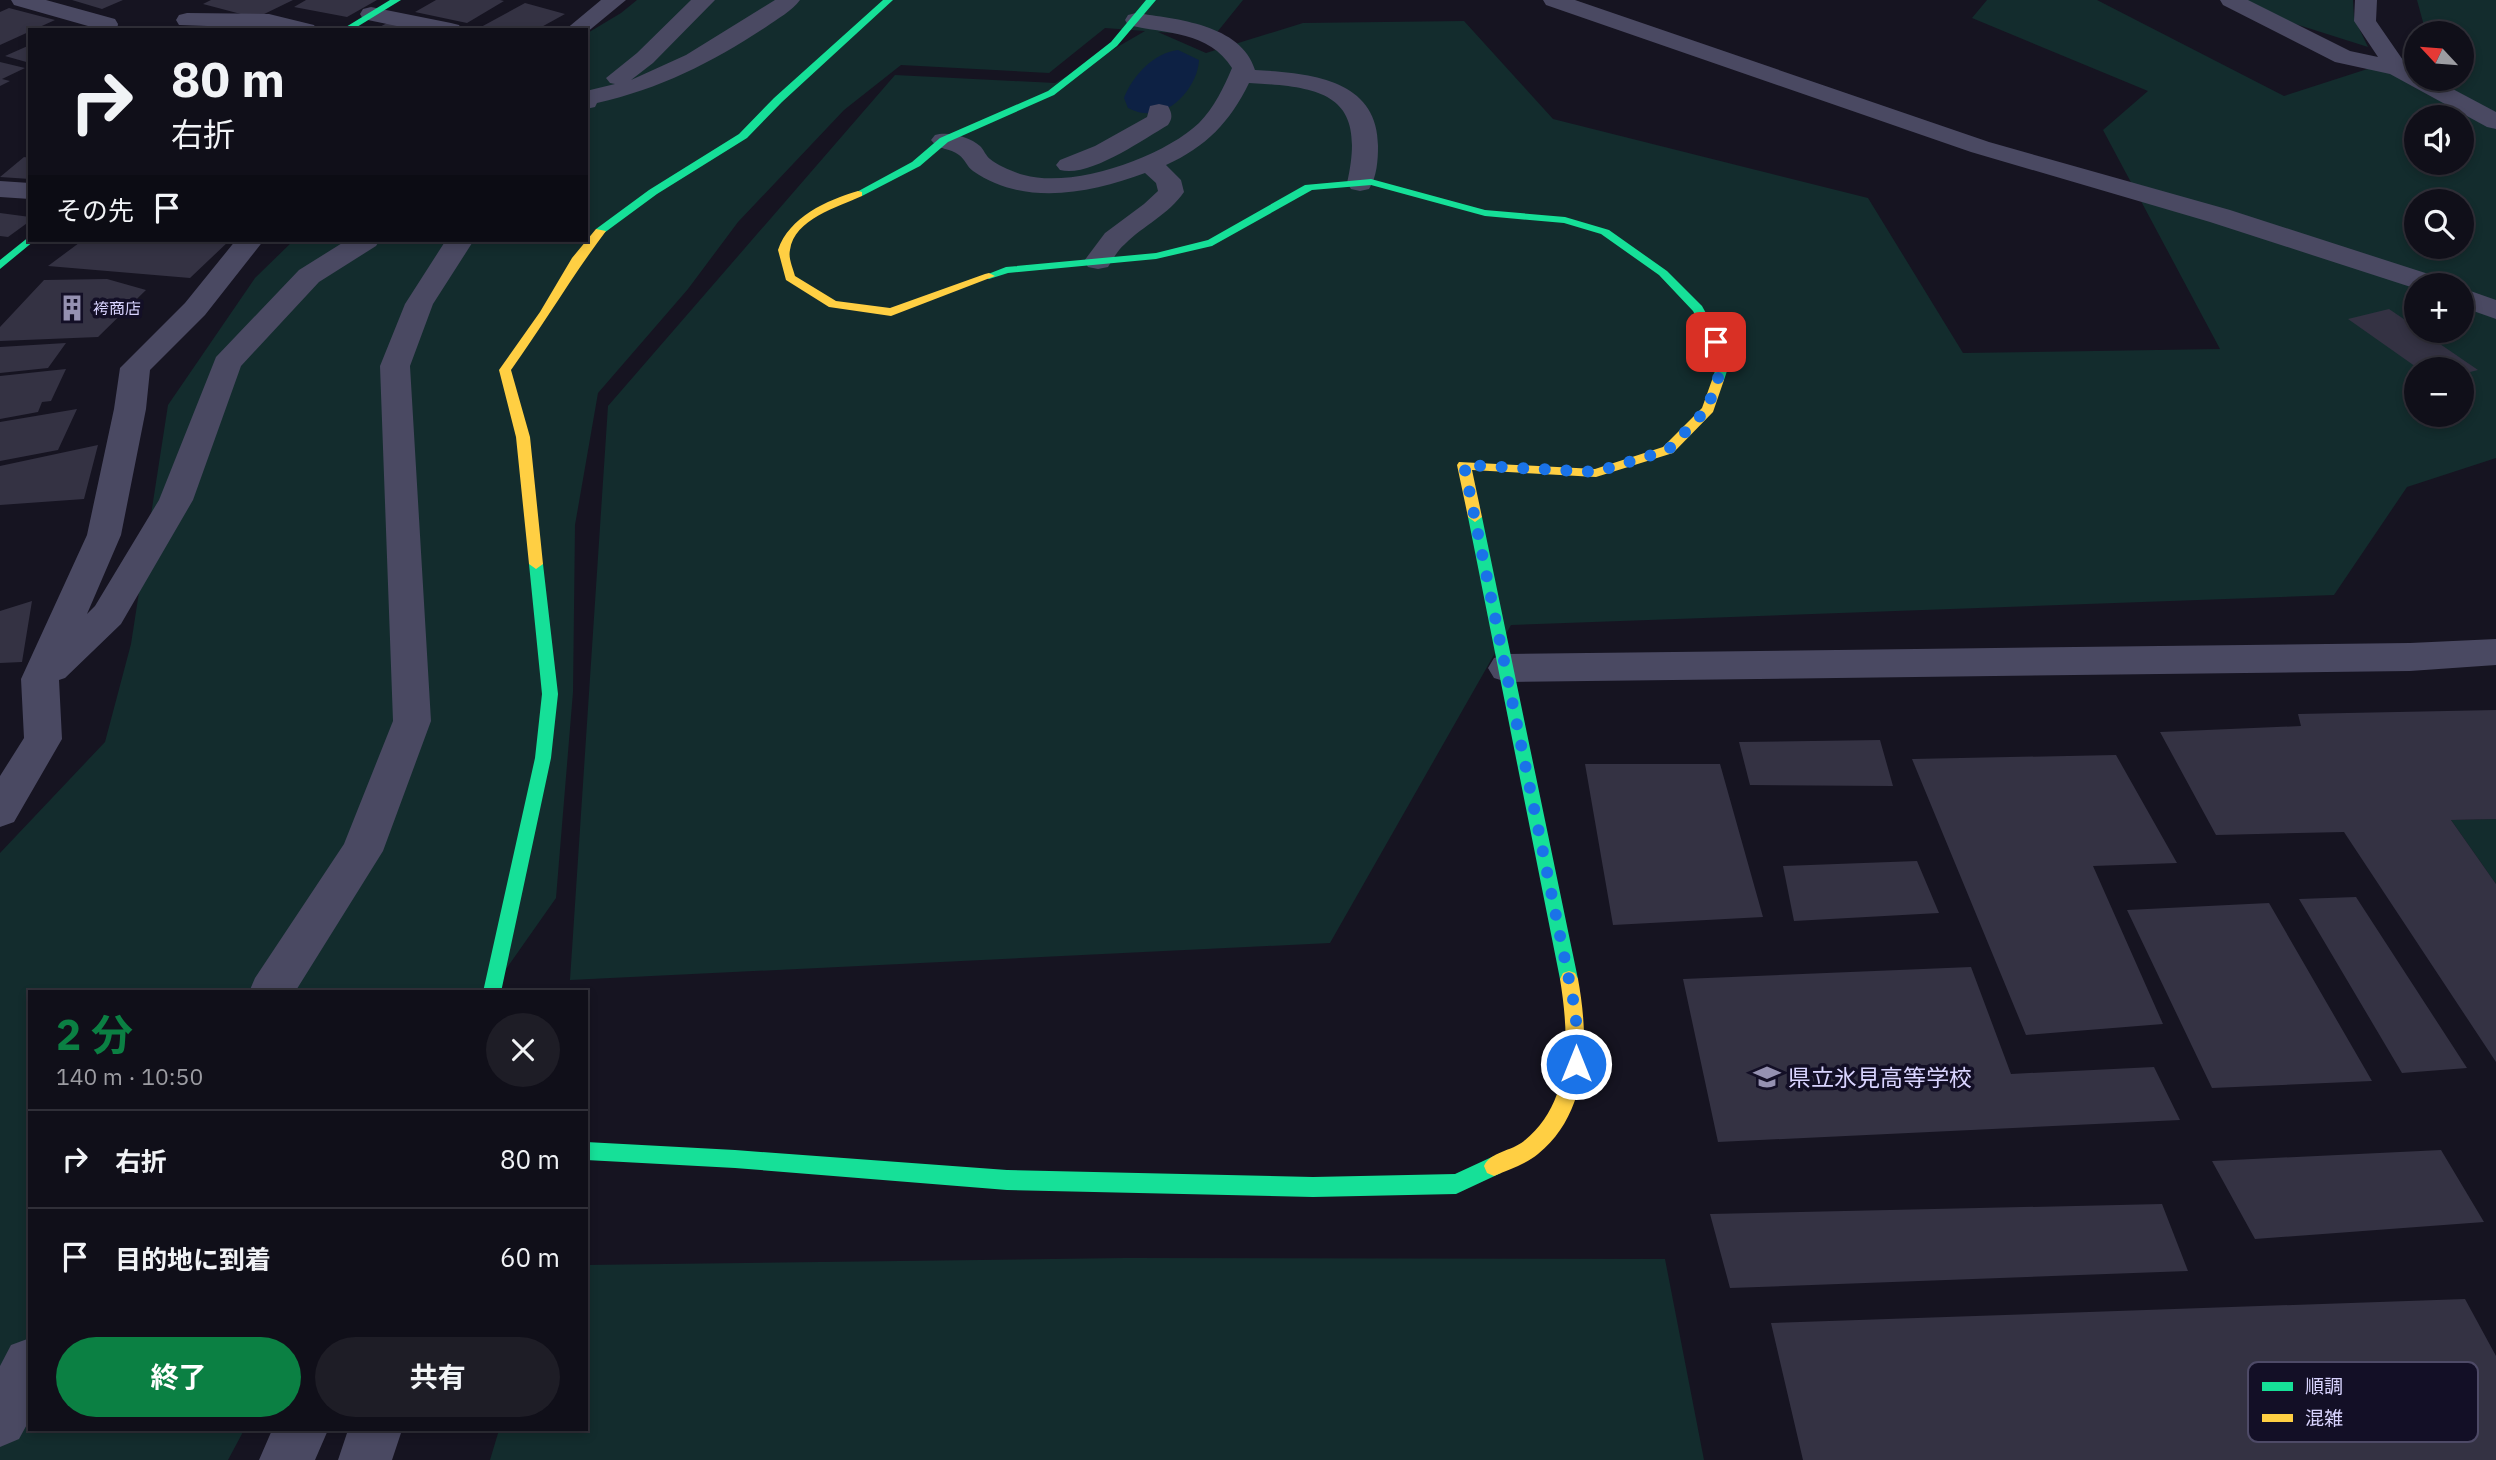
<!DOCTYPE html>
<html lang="ja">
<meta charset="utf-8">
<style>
:root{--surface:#100f19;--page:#1e1d26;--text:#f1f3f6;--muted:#9c9ca2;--line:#302f38;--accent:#0b8043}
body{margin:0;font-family:"IBM Plex Sans","Noto Sans JP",sans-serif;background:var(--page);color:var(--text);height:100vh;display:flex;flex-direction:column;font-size:26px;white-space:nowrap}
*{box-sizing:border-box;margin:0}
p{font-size:23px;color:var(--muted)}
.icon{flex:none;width:38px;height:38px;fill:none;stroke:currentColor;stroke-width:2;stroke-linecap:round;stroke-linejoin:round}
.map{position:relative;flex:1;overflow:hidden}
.panel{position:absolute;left:28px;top:990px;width:560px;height:441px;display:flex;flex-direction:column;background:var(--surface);border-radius:0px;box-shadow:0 4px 10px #0003,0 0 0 2px var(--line)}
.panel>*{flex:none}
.top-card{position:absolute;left:28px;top:28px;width:560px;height:214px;border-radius:0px;box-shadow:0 4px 10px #0003,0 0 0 2px var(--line);background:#100f19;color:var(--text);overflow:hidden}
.needle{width:46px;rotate:296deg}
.fabs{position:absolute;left:2404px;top:21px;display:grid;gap:14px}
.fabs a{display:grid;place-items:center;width:70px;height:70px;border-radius:50%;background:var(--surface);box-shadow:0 4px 10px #0003,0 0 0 2px var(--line);font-size:35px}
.pin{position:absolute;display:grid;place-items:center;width:60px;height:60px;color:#fff;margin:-30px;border-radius:14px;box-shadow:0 4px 10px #0006}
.me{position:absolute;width:77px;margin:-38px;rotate:0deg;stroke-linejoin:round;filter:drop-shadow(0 0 5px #0008)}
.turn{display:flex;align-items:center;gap:24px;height:147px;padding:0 28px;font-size:32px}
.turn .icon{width:91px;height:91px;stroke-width:2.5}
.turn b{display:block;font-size:49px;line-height:60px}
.then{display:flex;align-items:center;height:66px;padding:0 28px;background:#0003;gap:14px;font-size:26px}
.round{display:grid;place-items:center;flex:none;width:74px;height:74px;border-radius:37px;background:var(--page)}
.head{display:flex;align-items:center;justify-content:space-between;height:119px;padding:0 28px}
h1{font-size:42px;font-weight:700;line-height:52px;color:var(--accent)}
.primary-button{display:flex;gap:14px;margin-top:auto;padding:14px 28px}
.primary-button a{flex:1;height:80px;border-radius:42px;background:var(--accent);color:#fff;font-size:28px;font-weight:700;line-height:80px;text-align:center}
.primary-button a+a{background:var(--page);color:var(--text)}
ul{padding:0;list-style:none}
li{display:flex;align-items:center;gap:21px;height:98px;padding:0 28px;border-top:2px solid var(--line)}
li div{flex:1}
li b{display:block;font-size:26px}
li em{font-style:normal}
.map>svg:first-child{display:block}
</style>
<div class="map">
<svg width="2496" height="1460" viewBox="0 0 2496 1460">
<rect width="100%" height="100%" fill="#161421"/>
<path fill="#132c2d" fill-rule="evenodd" d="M637 0H1243L1214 36 1158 32 1206 53 1303 23 1464 21 1553 119 1868 198 1963 353 2220 349 2103 130 2148 91 1972 18 1987 0H2097L2284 96 2417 53V79H2462V33H2426L2417 0H2496V458L2407 487 2334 595 1511 625 1330 943 570 980 608 406 895 75 1055 83 1145 31 1105 28 1049 73 901 65 844 110 738 222 688 289 598 393 575 525 573 692 556 898 490 992H30V1430H244L228 1460H0V853L105 742 131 644 168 405 255 278 294 240H586V34L621 13ZM2417 117H2462V163H2417ZM2417 201H2462V247H2417ZM2417 285H2462V331H2417ZM2417 369H2462V415H2417Z
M2220 0H2353L2354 18 2368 47Z
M2496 819V884L2451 820Z
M1126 1258 1665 1259 1704 1460H490L499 1430H586V1265Z"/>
<path fill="#0d2144" d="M1178 50 1199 60C1198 85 1172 117 1144 113 1139 113 1133 110 1128 108L1124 98C1133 75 1154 53 1178 50Z"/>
<path fill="#343243" d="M72 0H123L102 9Z
M211 0H293L256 18 203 4Z
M306 0H377L347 17 294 7Z
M436 0H500L504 1 467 23 415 12Z
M525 3 565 14 536 30H491L481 27Z
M9 8 55 20 0 45V12Z
M389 22 416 30H374Z
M30 45V63L5 56Z
M0 62 25 68 2 79 10 81 0 86Z
M24 157 30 158V179L0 177Z
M0 213 30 217V221L8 237 0 236Z
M83 240H230L190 278 48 266Z
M107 279 146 290 98 337 0 341V327L44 280Z
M2389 309 2417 328V331H2421L2478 370 2462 374V369H2419L2348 319Z
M66 343 48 368 0 373V347Z
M66 369 51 401 42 402 38 412 0 419V376Z
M77 409 58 450 0 461V422Z
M98 445 84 499 0 505V466Z
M32 601 22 662 0 663V611Z
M2496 710V819L2451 820 2496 884V1062L2344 832 2216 835 2160 732 2301 726 2298 714Z
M1880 740 1893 786 1750 785 1739 742Z
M2116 755 2177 863 2093 866 2163 1024 2026 1035 1912 759Z
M1585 764H1720L1763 917 1613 925Z
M1917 861 1939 913 1794 921 1783 866Z
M2356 897 2467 1068 2402 1073 2299 899Z
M2269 903 2372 1081 2212 1088 2127 910Z
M1971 967 2011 1074 2154 1067 2180 1120 1718 1142 1683 979Z
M2441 1150 2484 1222 2255 1239 2212 1161Z
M2162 1204 2188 1271 1730 1288 1710 1214Z
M2465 1299 2496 1356V1460H1803L1771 1323Z"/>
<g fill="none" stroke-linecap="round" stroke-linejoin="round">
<path fill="#4a4962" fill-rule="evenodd" d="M11 0H46L115 19 118 24 117 30H95V28L14 5Z
M601 0H626L586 33V30H565Z
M691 0H715L653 63 631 80 686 55 775 0H800C792 11 777 19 766 27 713 62 660 89 597 103L595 107 586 109V91L615 84 610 83 606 78 637 53Z
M1543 0H1575L1989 142 2230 210 2444 279 2448 285H2417V289L2210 222 1971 152 1546 5Z
M2220 0H2248L2350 51 2378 57 2354 21 2355 0H2377L2376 21 2405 63 2417 69V79H2434L2496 112V129L2487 127 2390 74 2335 62 2223 5Z
M371 7 451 23 459 25 462 30H416L363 19 360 14 363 9Z
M187 13 269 14 314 25 317 30 179 25 176 20 179 15Z
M1136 13C1176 19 1241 24 1255 70 1308 73 1378 78 1378 146 1378 160 1377 177 1369 189L1360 191 1351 189 1347 183C1367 95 1325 87 1249 83 1230 122 1206 147 1166 165L1181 180 1184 192C1168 215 1144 225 1125 244 1117 251 1113 259 1108 267L1098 269 1088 267 1084 261 1105 233 1144 204 1158 191 1156 183 1145 173C1091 193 1025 207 973 171 967 167 965 159 959 155 950 148 938 150 931 140L935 135C948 131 970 137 980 146 984 150 986 156 990 159 999 166 1013 172 1024 175 1074 189 1163 157 1199 123 1214 108 1224 87 1232 68 1209 31 1166 34 1128 25L1125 20 1128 15Z
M1159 104 1168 106C1172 113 1173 118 1168 125 1142 140 1089 178 1060 170L1056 165 1060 160 1095 146 1147 117 1150 106Z
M0 181 30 183V199L0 197Z
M236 240H264L205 315 150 370 146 409 121 535 87 614 95 606 159 500 216 357 299 270 347 240H380L376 246 319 282 241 366 193 500 121 624 65 678 59 680 62 739 14 822 0 827V776L24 738 21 679 87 535 114 409 120 368 185 303Z
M446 240H474L433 304 410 366 431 721 383 851 295 992H249L255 978 344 844 393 721 380 366 405 304Z
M2462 288 2496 300V319L2462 307Z
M2496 639V665L2410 671 1507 682 1494 678 1488 668 1494 658 1507 654 2410 643Z
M30 1338V1419L19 1439 0 1447V1366L11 1345Z
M272 1430H328L315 1460H259Z
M348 1430H402L392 1460H338Z"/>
<path fill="#16e098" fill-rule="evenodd" d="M390 0H401L352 30H341Z
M883 0H893L782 102 747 138 657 194 604 233H596V229L649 190 739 134 774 98Z
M1146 0H1156L1117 46 1054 95 948 142 920 166 862 196 853 194 912 162 940 138 1048 91 1111 42Z
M1371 179 1485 210 1565 217 1609 230 1667 271 1702 306 1731 359 1724 380 1718 384 1712 380 1719 359 1693 311 1659 275 1601 234 1564 223 1485 216 1371 185 1312 190 1212 246 1156 259 1008 273 989 279 983 276 1006 267 1156 253 1208 240 1305 185Z
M30 236V240H35L34 241 0 269V260Z
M1475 512 1482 517 1578 979 1575 985 1569 987 1563 985 1560 979 1468 517Z
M536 559 543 564 558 694 551 758 501 992H483L535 758 542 694 529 564Z
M586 1142 735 1150 1007 1170 1313 1177 1455 1174 1494 1156 1501 1159 1504 1166 1501 1173 1456 1194 1313 1197 1007 1190 735 1168 586 1160Z"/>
<path fill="#ffcf43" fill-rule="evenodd" d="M858 191 862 192V196C838 207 794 219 790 250 788 258 793 268 795 276L836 301 890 308 985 274 989 273 995 276 891 316 829 307 786 280 778 250C789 217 827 200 858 191Z
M596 229 606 231C572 276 544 324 511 370L530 437 543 564 536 569 529 564 516 437 499 370 540 312 572 258Z
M1718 376 1724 380 1713 412 1673 453 1596 477 1472 470 1482 517 1475 522 1468 517 1457 465 1459 462 1595 469 1663 447 1702 408 1712 380Z
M1569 971 1575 973 1578 979C1589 1039 1590 1112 1538 1154 1526 1164 1508 1170 1494 1176L1487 1173 1484 1166C1490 1152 1512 1151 1524 1141 1573 1101 1569 1035 1560 979L1563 973Z"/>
</g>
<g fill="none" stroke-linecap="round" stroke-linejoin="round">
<path stroke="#1a73e8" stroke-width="12" stroke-dasharray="0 21.6" d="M1576 1064V1014L1464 465 1596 472 1668 450 1707 409 1725 359 1716 342"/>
</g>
<defs>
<g id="building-bare" transform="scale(2.1)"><path d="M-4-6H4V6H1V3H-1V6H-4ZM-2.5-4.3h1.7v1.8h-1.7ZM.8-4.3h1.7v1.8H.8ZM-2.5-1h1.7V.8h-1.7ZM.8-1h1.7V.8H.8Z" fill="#9591b1" stroke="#130f26" stroke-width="2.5" paint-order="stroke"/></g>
<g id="school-bare" transform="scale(2.1)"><path d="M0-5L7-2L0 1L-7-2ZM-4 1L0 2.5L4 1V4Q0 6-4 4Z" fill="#9591b1" stroke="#130f26" stroke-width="2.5" paint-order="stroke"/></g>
</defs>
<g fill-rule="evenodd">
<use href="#building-bare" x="72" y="308"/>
<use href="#school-bare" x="1767" y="1077"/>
</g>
<g text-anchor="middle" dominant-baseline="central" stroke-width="7" stroke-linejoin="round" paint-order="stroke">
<g font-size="16" fill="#d9d4ff" stroke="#130f26" text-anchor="start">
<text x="93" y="308">袴商店</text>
</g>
<g font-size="23" fill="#d9d4ff" stroke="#130f26" text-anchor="start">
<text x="1788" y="1077">県立氷見高等学校</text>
</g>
</g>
<rect x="2248" y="1362" width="230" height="80" rx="10" fill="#130f26" stroke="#4e4a67" stroke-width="2"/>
<rect x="2262" y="1382" width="31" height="9" fill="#16e098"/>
<rect x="2262" y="1414" width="31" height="8" fill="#ffcf43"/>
<g font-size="19" fill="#d9d4ff">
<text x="2305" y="1393">順調</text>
<text x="2305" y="1425">混雑</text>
</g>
</svg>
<div class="fabs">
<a><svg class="needle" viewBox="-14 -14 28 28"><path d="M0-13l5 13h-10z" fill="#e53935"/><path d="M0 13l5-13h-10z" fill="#9c9ca2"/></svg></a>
<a><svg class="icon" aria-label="sound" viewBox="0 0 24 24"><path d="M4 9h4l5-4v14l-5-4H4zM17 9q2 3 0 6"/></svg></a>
<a><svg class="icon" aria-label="search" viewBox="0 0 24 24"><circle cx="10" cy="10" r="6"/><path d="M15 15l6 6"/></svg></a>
<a>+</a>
<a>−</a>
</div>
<div class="pin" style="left:1716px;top:342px;background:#d93025"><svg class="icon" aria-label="arrive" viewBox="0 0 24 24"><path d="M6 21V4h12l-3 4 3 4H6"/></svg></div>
<svg class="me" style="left:1576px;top:1064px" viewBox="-20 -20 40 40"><circle r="17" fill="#1a73e8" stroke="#fff" stroke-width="3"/><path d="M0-11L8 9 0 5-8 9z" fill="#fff"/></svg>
<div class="top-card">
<div class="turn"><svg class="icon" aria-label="right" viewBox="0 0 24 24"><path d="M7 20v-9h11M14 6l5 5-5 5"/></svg><div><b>80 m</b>右折</div></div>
<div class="then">その先<svg class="icon" aria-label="arrive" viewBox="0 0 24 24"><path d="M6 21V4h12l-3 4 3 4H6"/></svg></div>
</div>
<section class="panel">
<div class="head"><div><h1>2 分</h1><p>140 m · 10:50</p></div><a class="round"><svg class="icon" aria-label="close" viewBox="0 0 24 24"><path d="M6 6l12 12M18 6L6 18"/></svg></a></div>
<ul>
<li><svg class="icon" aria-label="right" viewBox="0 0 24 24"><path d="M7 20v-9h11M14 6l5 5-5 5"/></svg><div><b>右折</b></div><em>80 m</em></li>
<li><svg class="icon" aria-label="arrive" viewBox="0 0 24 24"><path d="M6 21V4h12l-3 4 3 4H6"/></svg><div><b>目的地に到着</b></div><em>60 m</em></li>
</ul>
<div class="primary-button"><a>終了</a><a>共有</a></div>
</section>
</div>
